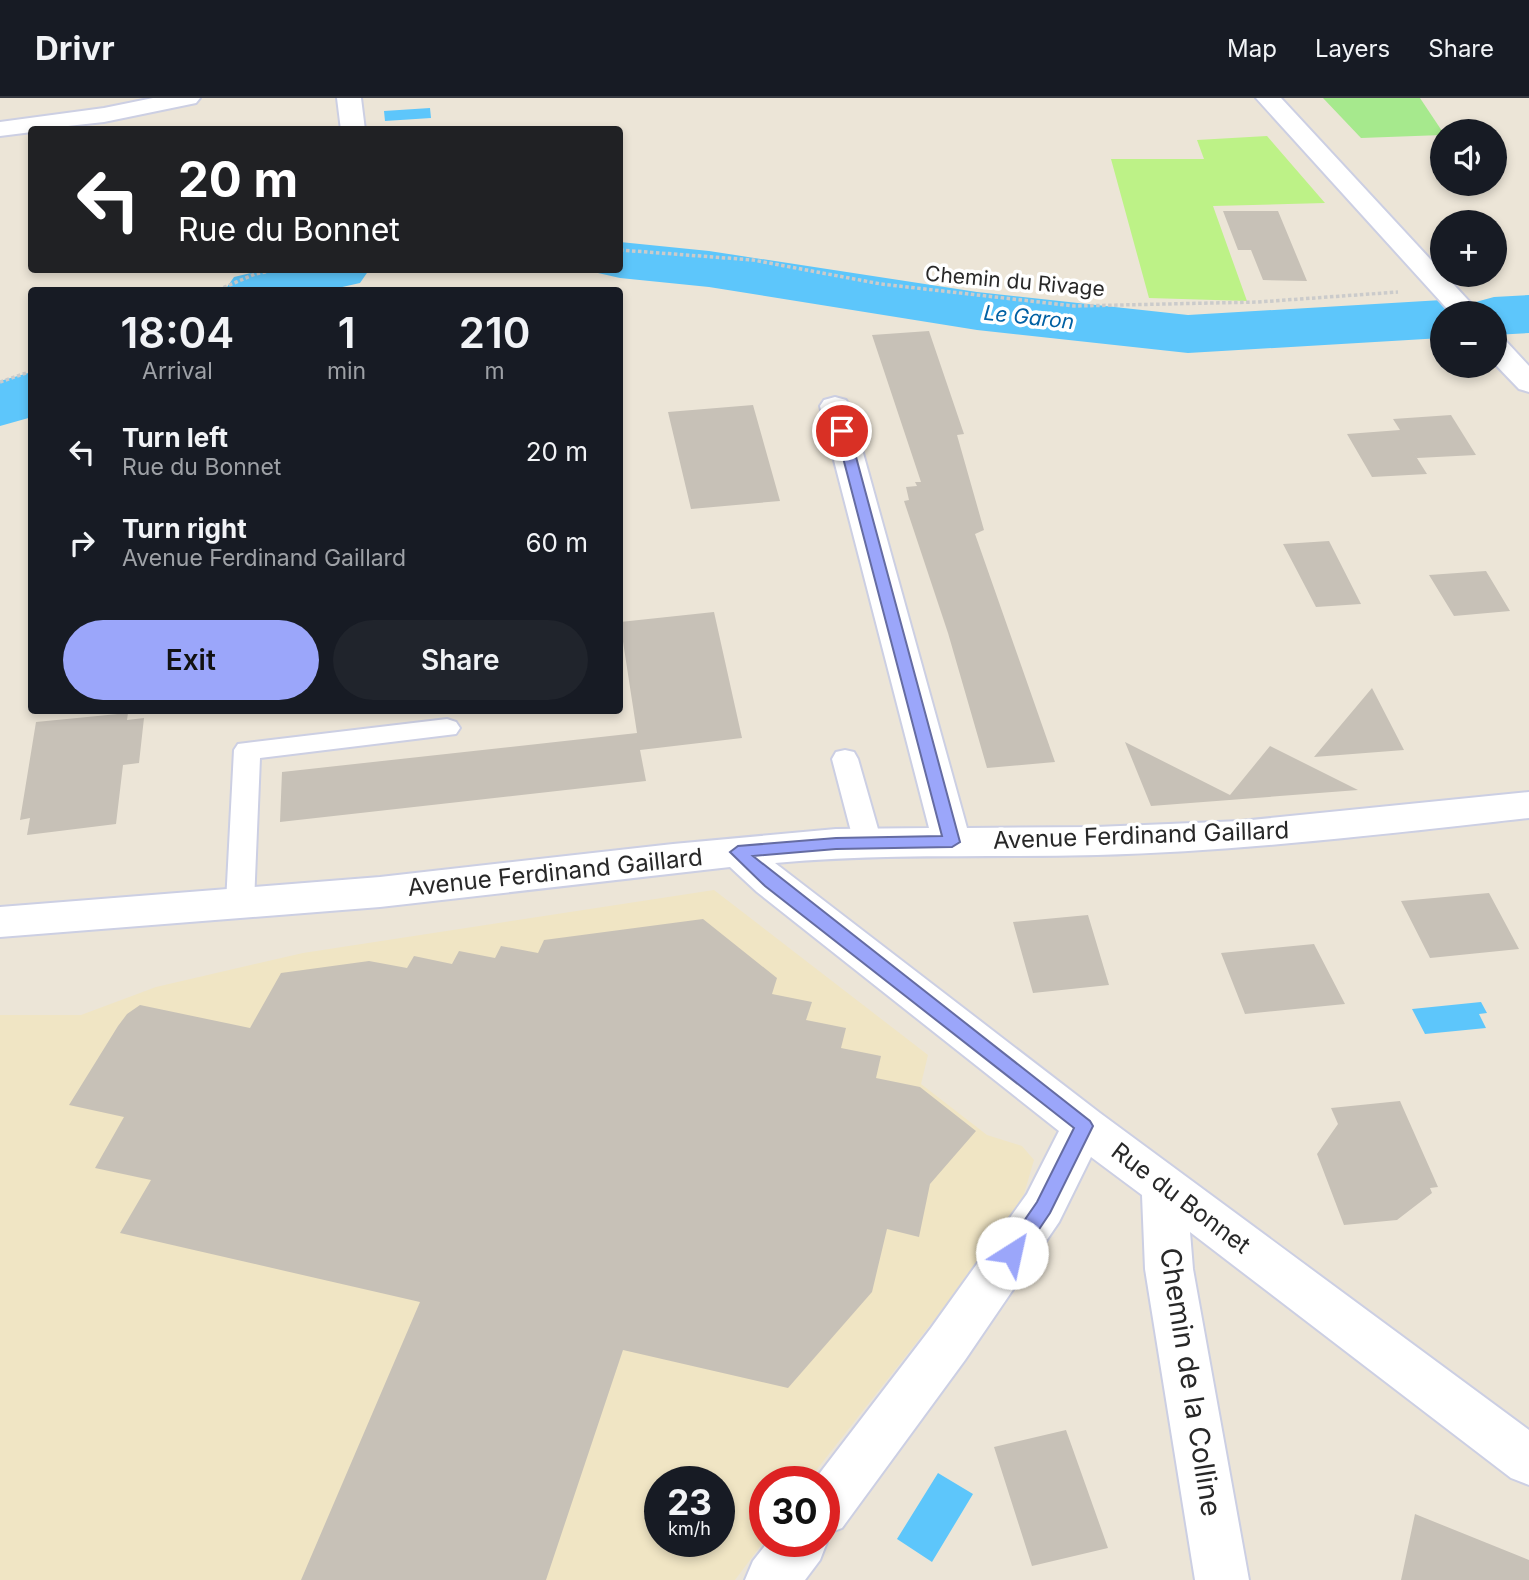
<!DOCTYPE html>
<meta charset="utf-8">
<style>
:root{--surface:#171b24;--page:#20242c;--text:#f1f3f6;--muted:#9ea1a6;--line:#363941;--accent:#9ba6fa}
body{margin:0;font-family:Inter,sans-serif;background:var(--page);color:var(--text);height:100vh;display:flex;flex-direction:column;font-size:26px;white-space:nowrap}
*{box-sizing:border-box;margin:0}
p{font-size:23px;color:var(--muted)}
.icon{flex:none;width:38px;height:38px;fill:none;stroke:currentColor;stroke-width:2;stroke-linecap:round;stroke-linejoin:round}
.map{position:relative;flex:1;overflow:hidden}
.drawer{position:absolute;left:28px;top:189px;width:595px;height:427px;display:flex;flex-direction:column;background:var(--surface);border-radius:7px;box-shadow:0 4px 10px #0003}
.drawer>*{flex:none}
.top-card{position:absolute;left:28px;top:28px;width:595px;height:147px;border-radius:7px;box-shadow:0 4px 10px #0003;background:#202124;color:#fff;overflow:hidden}
.buttons{position:absolute;left:1430px;top:21px;display:grid;gap:14px}
.buttons a{display:grid;place-items:center;width:77px;height:77px;border-radius:50%;background:var(--surface);box-shadow:0 4px 10px #0003;font-size:35px}
.speed{position:absolute;left:644px;top:1368px;display:flex;gap:14px;font-size:35px;font-weight:700;text-align:center}
.speed>*{display:grid;place-content:center;width:91px;height:91px;border-radius:50%;background:var(--surface);box-shadow:0 4px 10px #0003;line-height:1}
.speed small{font-size:18px;font-weight:400}
.speed .limit{border:10px solid #d22;background:#fff;color:#111}
.pin{position:absolute;display:grid;place-items:center;width:60px;height:60px;color:#fff;margin:-30px;border:4px solid #fff;border-radius:50%;box-shadow:0 2px 7px #0007}
.me{position:absolute;width:77px;margin:-38px;rotate:35deg;stroke-linejoin:round;filter:drop-shadow(0 0 5px #0008)}
.turn{display:flex;align-items:center;gap:24px;height:147px;padding:0 35px;font-size:32px}
.turn .icon{width:91px;height:91px;stroke-width:2.5}
.turn b{display:block;font-size:49px;line-height:60px}
.eta{display:flex;justify-content:space-evenly;align-items:center;height:119px;text-align:center}
.eta b{font-size:42px;font-weight:600;line-height:49px}
.cta{display:flex;gap:14px;margin-top:auto;padding:14px 35px}
.cta a{flex:1;height:80px;border-radius:42px;background:var(--accent);color:#111;font-size:28px;font-weight:600;line-height:80px;text-align:center}
.cta a+a{background:var(--page);color:var(--text)}
ul{padding:0;list-style:none}
li{display:flex;align-items:center;gap:21px;height:91px;padding:0 35px}
li div{flex:1}
li b{display:block;font-size:26px}
li em{font-style:normal}
header{display:flex;align-items:center;gap:42px;box-sizing:border-box;height:98px;padding:0 35px;background:var(--surface);border-bottom:2px solid var(--line)}
header strong{font-size:33px}
nav{display:flex;gap:38px;margin-inline-start:auto;font-size:24px}
.map>svg:first-child{display:block}
</style>
<header>
<strong>Drivr</strong>
<nav><a>Map</a><a>Layers</a><a>Share</a></nav>
</header>
<div class="map">
<svg width="1529" height="1482" viewBox="0 0 1529 1482">
<rect width="100%" height="100%" fill="#ece5d7"/>
<path fill="#f0e5c4" fill-rule="evenodd" d="M714 792 928 957 921 986 987 1037 1022 1048 1034 1062 1024 1096 999 1139 807 1384H765V1442L735 1482H0V917H81L156 889 303 855ZM660 1384H719V1444H660Z"/>
<path fill="#a6e98d" d="M1323 0H1420L1442 33V37L1361 40Z"/>
<path fill="#bdf287" d="M1267 38 1325 105 1213 108 1247 203 1149 200 1111 61H1204L1197 42Z"/>
<path fill="#5dc6fb" d="M430 10 431 20 385 23 384 13Z
M1481 904 1487 915 1479 916 1486 930 1425 936 1412 911Z
M938 1375 973 1396 932 1464 897 1441Z"/>
<g fill="none" stroke-linecap="round" stroke-linejoin="round">
<path fill="#5dc6fb" fill-rule="evenodd" d="M620 144 709 153 977 194 1188 217 1442 202 1464 208 1467 211 1472 205 1494 199 1529 197V235L1494 237V215H1442V240L1188 255 977 232 709 189 620 180 598 175 596 172H620Z
M264 172H369L360 185 329 192H225L234 179Z
M32 274V319L0 328V283Z"/>
</g>
<path fill="#c7c1b7" d="M1223 113H1278L1307 183 1263 182 1251 152H1238Z
M929 233 964 336 957 337 984 432 975 436 1055 664 987 670 948 535 904 403 909 402 906 389 917 388 915 384H921L872 237Z
M753 307 780 403 691 411 668 314Z
M1451 317 1476 357 1417 360 1410 349 1427 376 1372 379 1347 336 1400 332 1393 321Z
M1329 443 1361 506 1316 509 1283 446Z
M1486 473 1510 513 1454 518 1429 477Z
M714 514 742 640 640 652 646 683 280 724 282 674 637 635 620 524Z
M1372 590 1404 652 1314 659Z
M128 615 127 622 144 620 139 665 123 667 116 726 27 737 30 720 20 722 36 624Z
M1125 644 1230 697 1270 648 1358 692 1151 708Z
M1489 795 1519 851 1430 860 1401 803Z
M1088 817 1109 887 1033 895 1013 824Z
M703 821 777 880 772 896 812 904 806 922 846 930 841 950 881 958 876 980 920 989 976 1033 930 1086 919 1139 887 1131 872 1194 788 1290 623 1252 546 1482H301L420 1204 120 1135 151 1082 95 1070 124 1019 69 1007 118 928 127 916 140 907 250 930 281 875 369 863 407 870 414 858 452 866 459 853 495 860 501 848 538 855 544 842Z
M1314 846 1345 906 1245 916 1221 855Z
M1400 1003 1438 1089 1430 1090 1432 1095 1397 1122 1344 1127 1317 1056 1338 1026 1331 1010Z
M1066 1332 1108 1450 1032 1468 994 1349Z
M1415 1416 1529 1462V1482H1401Z"/>
<g fill="none" stroke-linecap="round" stroke-linejoin="round">
<g stroke="#cccfe3" stroke-width="4">
<path id="lane" d="M447 621 456 624 460 630 456 636 260 660 254 805 250 813 240 816 230 813 226 805 234 652 238 646Z
M845 652 854 654 858 661 882 745 878 752 868 755 858 752 854 745 832 661 836 654Z"/>
</g>
<g stroke="#cccfe3" stroke-width="4">
<path id="street" d="M153 0H200L196 5 104 24 32 32V34L0 38V24L104 10Z
M337 0H361L365 32H341Z
M1256 0H1281L1480 215H1451Z
M1494 239 1504 241 1529 268V294L1519 291 1494 265Z
M835 299 846 302 850 308 967 730 1096 729 1241 723 1529 694V720C1385 736 1242 753 1097 757 989 760 882 755 775 765L1100 1015 1529 1332V1387L1511 1380 1190 1134 1193 1171 1249 1482H1195L1145 1171 1142 1097 1091 1059 1059 1124 965 1262 842 1430 824 1437 827 1444 820 1462 805 1482H745L753 1463 768 1444H824V1384H813L931 1230 1027 1096 1059 1033 757 794 730 769 380 809 0 839V809L380 779 673 746 836 731 929 730 820 308 824 302Z"/>
</g>
<path stroke="#cbcbcb" stroke-width="3.5" stroke-dasharray="3.5 2.5" stroke-linecap="butt" d="M620 152 753 162 881 186 1074 208 1258 204 1398 194
M218 192 255 176 275 172
M0 284 32 273"/>
<use href="#lane" fill="#fff" fill-rule="evenodd"/>
<use href="#street" fill="#fff" fill-rule="evenodd"/>
</g>
<path fill="#9ba6fa" stroke="#656ca2" stroke-width="2" d="M842 329 849 333 960 744 952 749 836 751 753 758 1090 1023 1093 1028 1050 1115 1019 1161 1012 1163 1005 1161 1002 1155 1037 1104 1074 1030 765 788 730 754 738 748 836 740 942 738 836 333Z"/>
<g text-anchor="middle" dominant-baseline="central" stroke-width="7" stroke-linejoin="round" paint-order="stroke">
<g font-size="21" fill="#282828" stroke="#fff">
<text transform="translate(1015 183) rotate(5)">Chemin du Rivage</text>
</g>
<g font-size="21" font-style="italic" fill="#0060a3" stroke="#fff">
<text transform="translate(1029 219) rotate(6)">Le Garon</text>
</g>
<g font-size="24" fill="#282828" stroke="#fff">
<text transform="translate(1141 737) rotate(-2)">Avenue Ferdinand Gaillard</text>
<text transform="translate(555 774) rotate(-6)">Avenue Ferdinand Gaillard</text>
<text transform="translate(1181 1100) rotate(37)">Rue du Bonnet</text>
</g>
<g font-size="28" fill="#282828" stroke="#fff">
<text transform="translate(1191 1284) rotate(81)">Chemin de la Colline</text>
</g>
</g>
</svg>
<div class="buttons">
<a><svg class="icon" aria-label="sound" viewBox="0 0 24 24"><path d="M4 9h4l5-4v14l-5-4H4zM17 9q2 3 0 6"/></svg></a>
<a>+</a>
<a>−</a>
</div>
<div class="speed"><div>23<small>km/h</small></div><div class="limit">30</div></div>
<div class="pin" style="left:842px;top:333px;background:#d93025"><svg class="icon" aria-label="arrive" viewBox="0 0 24 24"><path d="M6 21V4h12l-3 4 3 4H6"/></svg></div>
<svg class="me" style="left:1012px;top:1155px" viewBox="-20 -20 40 40"><circle r="19" fill="#fff"/><path d="M0-13L10 11 0 6-10 11z" fill="#9ba6fa"/></svg>
<div class="top-card">
<div class="turn"><svg class="icon" aria-label="left" viewBox="0 0 24 24"><path d="M17 20v-9H6M10 6l-5 5 5 5"/></svg><div><b>20 m</b>Rue du Bonnet</div></div>
</div>
<section class="drawer">
<div class="eta">
<div><b>18:04</b><p>Arrival</p></div>
<div><b>1</b><p>min</p></div>
<div><b>210</b><p>m</p></div>
</div>
<ul>
<li><svg class="icon" aria-label="left" viewBox="0 0 24 24"><path d="M17 20v-9H6M10 6l-5 5 5 5"/></svg><div><b>Turn left</b><p>Rue du Bonnet</p></div><em>20 m</em></li>
<li><svg class="icon" aria-label="right" viewBox="0 0 24 24"><path d="M7 20v-9h11M14 6l5 5-5 5"/></svg><div><b>Turn right</b><p>Avenue Ferdinand Gaillard</p></div><em>60 m</em></li>
</ul>
<div class="cta"><a>Exit</a><a>Share</a></div>
</section>
</div>
